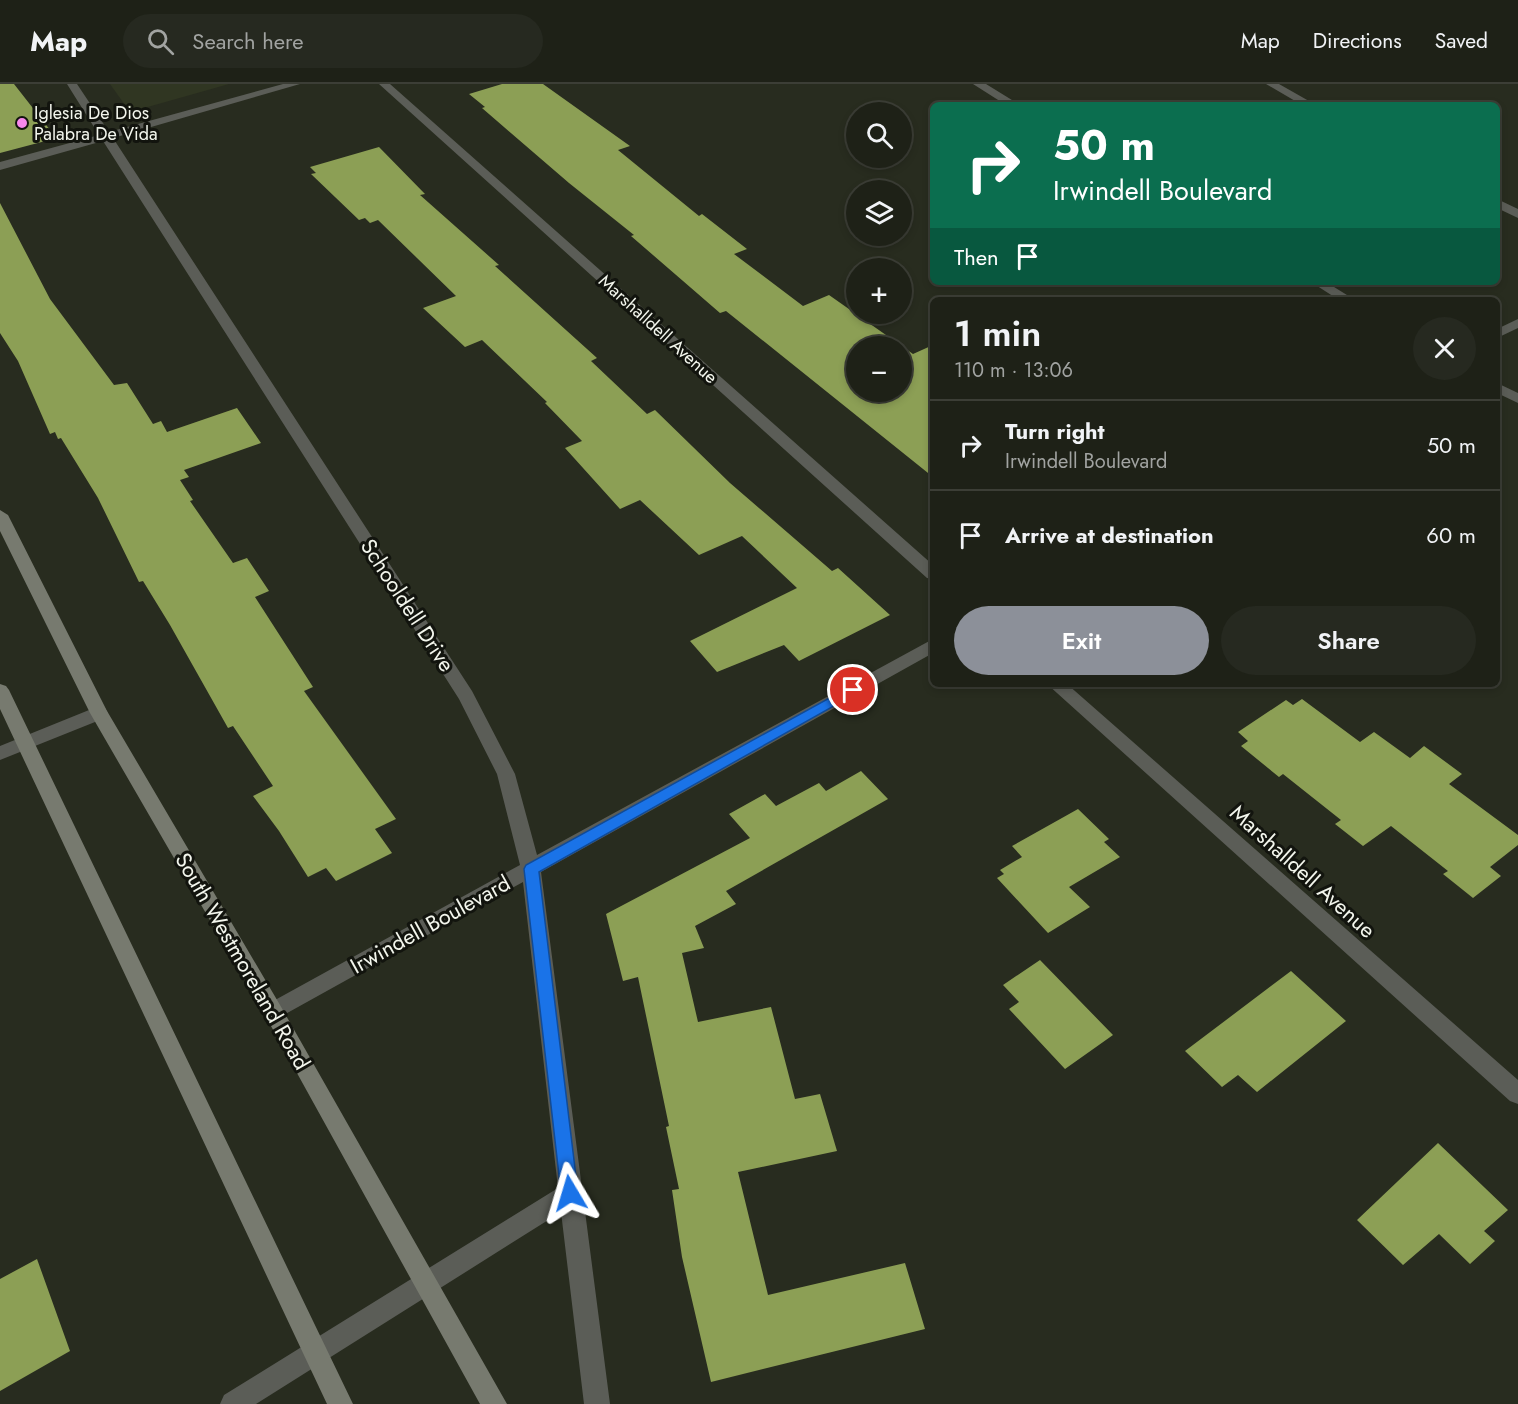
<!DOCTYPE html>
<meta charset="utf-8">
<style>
:root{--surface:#1e2117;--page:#262920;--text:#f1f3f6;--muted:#a1a3a1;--line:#3c3e36;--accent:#8c9099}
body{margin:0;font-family:Jost,sans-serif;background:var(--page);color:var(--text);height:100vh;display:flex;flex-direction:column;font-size:22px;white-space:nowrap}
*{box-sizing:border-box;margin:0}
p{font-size:20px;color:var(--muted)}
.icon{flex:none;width:33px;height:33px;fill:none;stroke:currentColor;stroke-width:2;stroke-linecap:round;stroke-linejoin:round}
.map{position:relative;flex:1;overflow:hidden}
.panel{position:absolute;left:930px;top:213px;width:570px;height:390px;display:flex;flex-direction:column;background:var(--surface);border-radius:9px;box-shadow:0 3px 9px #0003,0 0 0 2px var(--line)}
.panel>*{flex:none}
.banner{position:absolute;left:930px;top:18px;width:570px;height:183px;border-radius:9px;box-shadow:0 3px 9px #0003,0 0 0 2px var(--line);background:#0b6e4f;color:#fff;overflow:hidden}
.buttons{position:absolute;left:846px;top:18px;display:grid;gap:12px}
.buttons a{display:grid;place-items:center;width:66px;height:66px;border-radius:50%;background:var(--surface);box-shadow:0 3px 9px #0003,0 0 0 2px var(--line);font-size:30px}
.pin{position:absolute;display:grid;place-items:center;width:51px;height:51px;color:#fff;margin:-26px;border:3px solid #fff;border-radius:50%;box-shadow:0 2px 6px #0007}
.me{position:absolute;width:66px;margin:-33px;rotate:353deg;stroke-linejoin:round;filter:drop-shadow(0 0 4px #0008)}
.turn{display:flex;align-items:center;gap:21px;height:126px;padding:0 24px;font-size:27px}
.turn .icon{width:78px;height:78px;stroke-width:2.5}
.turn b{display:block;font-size:42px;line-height:51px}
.then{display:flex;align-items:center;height:57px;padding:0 24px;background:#0003;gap:12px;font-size:22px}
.round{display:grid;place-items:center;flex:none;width:63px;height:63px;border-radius:32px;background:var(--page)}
.headline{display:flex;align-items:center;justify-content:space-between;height:102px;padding:0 24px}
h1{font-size:36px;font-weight:600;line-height:45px}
.button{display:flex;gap:12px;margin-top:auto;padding:12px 24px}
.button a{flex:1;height:69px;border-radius:36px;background:var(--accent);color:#fff;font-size:24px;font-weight:600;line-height:69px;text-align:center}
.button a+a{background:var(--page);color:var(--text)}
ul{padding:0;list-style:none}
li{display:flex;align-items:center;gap:18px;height:90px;padding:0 24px;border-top:2px solid var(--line)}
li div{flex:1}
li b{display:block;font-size:22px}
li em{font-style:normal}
header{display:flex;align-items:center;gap:36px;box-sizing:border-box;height:84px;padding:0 30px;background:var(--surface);border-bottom:2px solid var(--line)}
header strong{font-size:28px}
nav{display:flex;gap:33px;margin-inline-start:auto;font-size:21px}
.search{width:420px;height:54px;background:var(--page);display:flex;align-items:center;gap:15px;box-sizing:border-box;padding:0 21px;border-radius:33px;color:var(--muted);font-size:22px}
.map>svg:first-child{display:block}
</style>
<header>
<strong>Map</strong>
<div class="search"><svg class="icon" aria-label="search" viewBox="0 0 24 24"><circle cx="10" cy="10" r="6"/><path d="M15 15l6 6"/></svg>Search here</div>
<nav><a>Map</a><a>Directions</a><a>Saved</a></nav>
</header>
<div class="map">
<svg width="1518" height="1320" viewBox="0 0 1518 1320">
<rect width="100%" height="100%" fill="#282c1f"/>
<path fill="#303622" d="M110 0H229L130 28Z"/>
<path fill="#8c9f55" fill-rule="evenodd" d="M0 0H14L54 51 51 52 53 55 0 69Z
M502 0H543L630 62 618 66 699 132 702 130 747 165 734 170 803 222 829 211 913 270 933 261V393L726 227 720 229 631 152 634 151 569 99 482 24 485 23 469 10ZM856 262H902V308H856Z
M379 63 425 110 420 111 499 181 495 182 597 274 591 277 647 330 655 326 730 399 832 487 838 484 890 531 799 577 784 561 717 588 690 557 797 504 742 452 699 471 640 416 620 425 565 364 582 357 545 319 547 318 482 256 465 263 423 224 456 212 378 136 370 139 365 134 359 136 311 90 316 89 310 83Z
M0 119 50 215 114 301 127 299 153 340 161 337 167 348 237 324 261 359 184 386 189 393 180 396 193 416 190 417 233 479 247 474 269 507 255 513 313 603 304 607 396 735 375 745 392 769 336 797 326 784 308 793 279 747 253 712 273 702 233 642 228 644 170 541 143 497 139 498 98 414 61 354 58 355 55 348 50 350 18 277 0 249Z
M1302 615 1360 658 1374 648 1410 674 1424 662 1462 690 1449 700 1518 751V761L1490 783 1501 792 1473 814 1443 790 1448 787 1391 742 1363 762 1335 740 1341 736 1283 690 1279 693 1241 662 1248 657 1238 648 1286 616 1293 621Z
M861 687 888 715 726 807 736 820 695 842 704 864 682 869 698 938 771 923 795 1015 820 1010 837 1067 738 1088 768 1211 905 1179 925 1245 711 1298 682 1173 672 1106 679 1105 666 1043 669 1042 638 893 623 897 606 830 750 754 729 730 765 710 776 722 819 699 826 707Z
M1078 725 1109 755 1104 758 1120 773 1069 803 1090 823 1048 849 997 794 1004 790 1000 786 1022 773 1012 762Z
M1040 876 1113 951 1065 985 1009 925 1019 918 1003 901Z
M1291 887 1346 937 1257 1008 1238 991 1222 1003 1185 967Z
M1438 1059 1508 1126 1484 1147 1495 1157 1470 1180 1439 1150 1403 1181 1357 1136Z
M37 1175 70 1267 0 1307V1195Z"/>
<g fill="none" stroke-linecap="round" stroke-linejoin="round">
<path fill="#5b5d57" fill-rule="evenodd" d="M1266 0H1279L1316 21H1302Z
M1497 115 1518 125V134L1497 124Z"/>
<path fill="#5b5d57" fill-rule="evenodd" d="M67 0H77L109 48 283 0H300L113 54 472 607 515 690 537 771 933 555V569L541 788 610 1320H584L561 1128 256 1320H220L224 1311 558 1104 523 798 280 933 273 936 266 933 263 927 266 921 520 781 497 690 459 615 103 57 0 86V78L99 51Z
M379 0H390L933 481V495L927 494Z
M973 0H986L1020 21H1006Z
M1311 198H1326L1355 216H1339Z
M1518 235V244L1497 254V245Z
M1497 299 1518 309V319L1497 309Z
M1047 600H1067L1518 996V1020L1510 1017Z
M99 622 105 624 108 629 105 634 0 676V662Z"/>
<path fill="#777a6f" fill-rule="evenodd" d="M0 426 8 431 107 627 280 921 507 1320H480L266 933 90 629 0 447Z
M0 600 6 602 9 606 353 1320H327L0 625Z"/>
</g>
<path fill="#1a73e8" stroke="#114b97" stroke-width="1.5" d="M853 601 857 602 859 606 857 609 539 788 578 1109 576 1115 570 1117 563 1115 561 1109 524 785 526 781Z"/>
<circle fill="#f788ec" stroke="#12140e" stroke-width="2" cx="22" cy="39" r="6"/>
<g text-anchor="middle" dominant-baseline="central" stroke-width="6" stroke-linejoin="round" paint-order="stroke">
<g font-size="18" fill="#f3f6ed" stroke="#12140e" text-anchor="start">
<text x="34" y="29">Iglesia De Dios<tspan x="34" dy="21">Palabra De Vida</tspan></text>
</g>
<g font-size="18" fill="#f3f6ed" stroke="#12140e">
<text transform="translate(658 245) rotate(42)">Marshalldell Avenue</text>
</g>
<g font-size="22" fill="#f3f6ed" stroke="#12140e">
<text transform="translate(408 521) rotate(57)">Schooldell Drive</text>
<text transform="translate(1303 787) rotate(42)">Marshalldell Avenue</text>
<text transform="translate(430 840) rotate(-29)">Irwindell Boulevard</text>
<text transform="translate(243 877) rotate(60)">South Westmoreland Road</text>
</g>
</g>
</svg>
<div class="buttons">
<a><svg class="icon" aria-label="search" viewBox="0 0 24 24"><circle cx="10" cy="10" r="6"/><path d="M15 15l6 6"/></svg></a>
<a><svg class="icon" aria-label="layers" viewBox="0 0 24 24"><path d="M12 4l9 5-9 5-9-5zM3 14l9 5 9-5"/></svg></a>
<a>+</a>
<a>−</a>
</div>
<div class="pin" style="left:853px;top:606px;background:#d93025"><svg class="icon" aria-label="arrive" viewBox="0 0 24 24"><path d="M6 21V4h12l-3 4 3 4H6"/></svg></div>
<svg class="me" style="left:570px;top:1109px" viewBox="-20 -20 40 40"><path d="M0-17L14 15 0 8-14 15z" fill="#1a73e8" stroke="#fff" stroke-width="4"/></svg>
<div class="banner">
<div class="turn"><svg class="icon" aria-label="right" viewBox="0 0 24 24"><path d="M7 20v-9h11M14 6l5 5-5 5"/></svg><div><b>50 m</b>Irwindell Boulevard</div></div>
<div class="then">Then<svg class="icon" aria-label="arrive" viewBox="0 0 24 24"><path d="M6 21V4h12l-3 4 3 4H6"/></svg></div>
</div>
<section class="panel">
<div class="headline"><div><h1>1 min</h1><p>110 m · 13:06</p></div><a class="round"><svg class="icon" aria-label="close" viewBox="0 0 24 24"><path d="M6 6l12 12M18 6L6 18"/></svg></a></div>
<ul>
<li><svg class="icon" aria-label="right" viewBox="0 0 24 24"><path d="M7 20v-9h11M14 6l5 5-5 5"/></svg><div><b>Turn right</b><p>Irwindell Boulevard</p></div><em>50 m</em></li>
<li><svg class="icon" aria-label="arrive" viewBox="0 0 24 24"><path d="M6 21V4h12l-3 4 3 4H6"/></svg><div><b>Arrive at destination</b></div><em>60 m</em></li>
</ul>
<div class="button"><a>Exit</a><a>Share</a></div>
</section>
</div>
